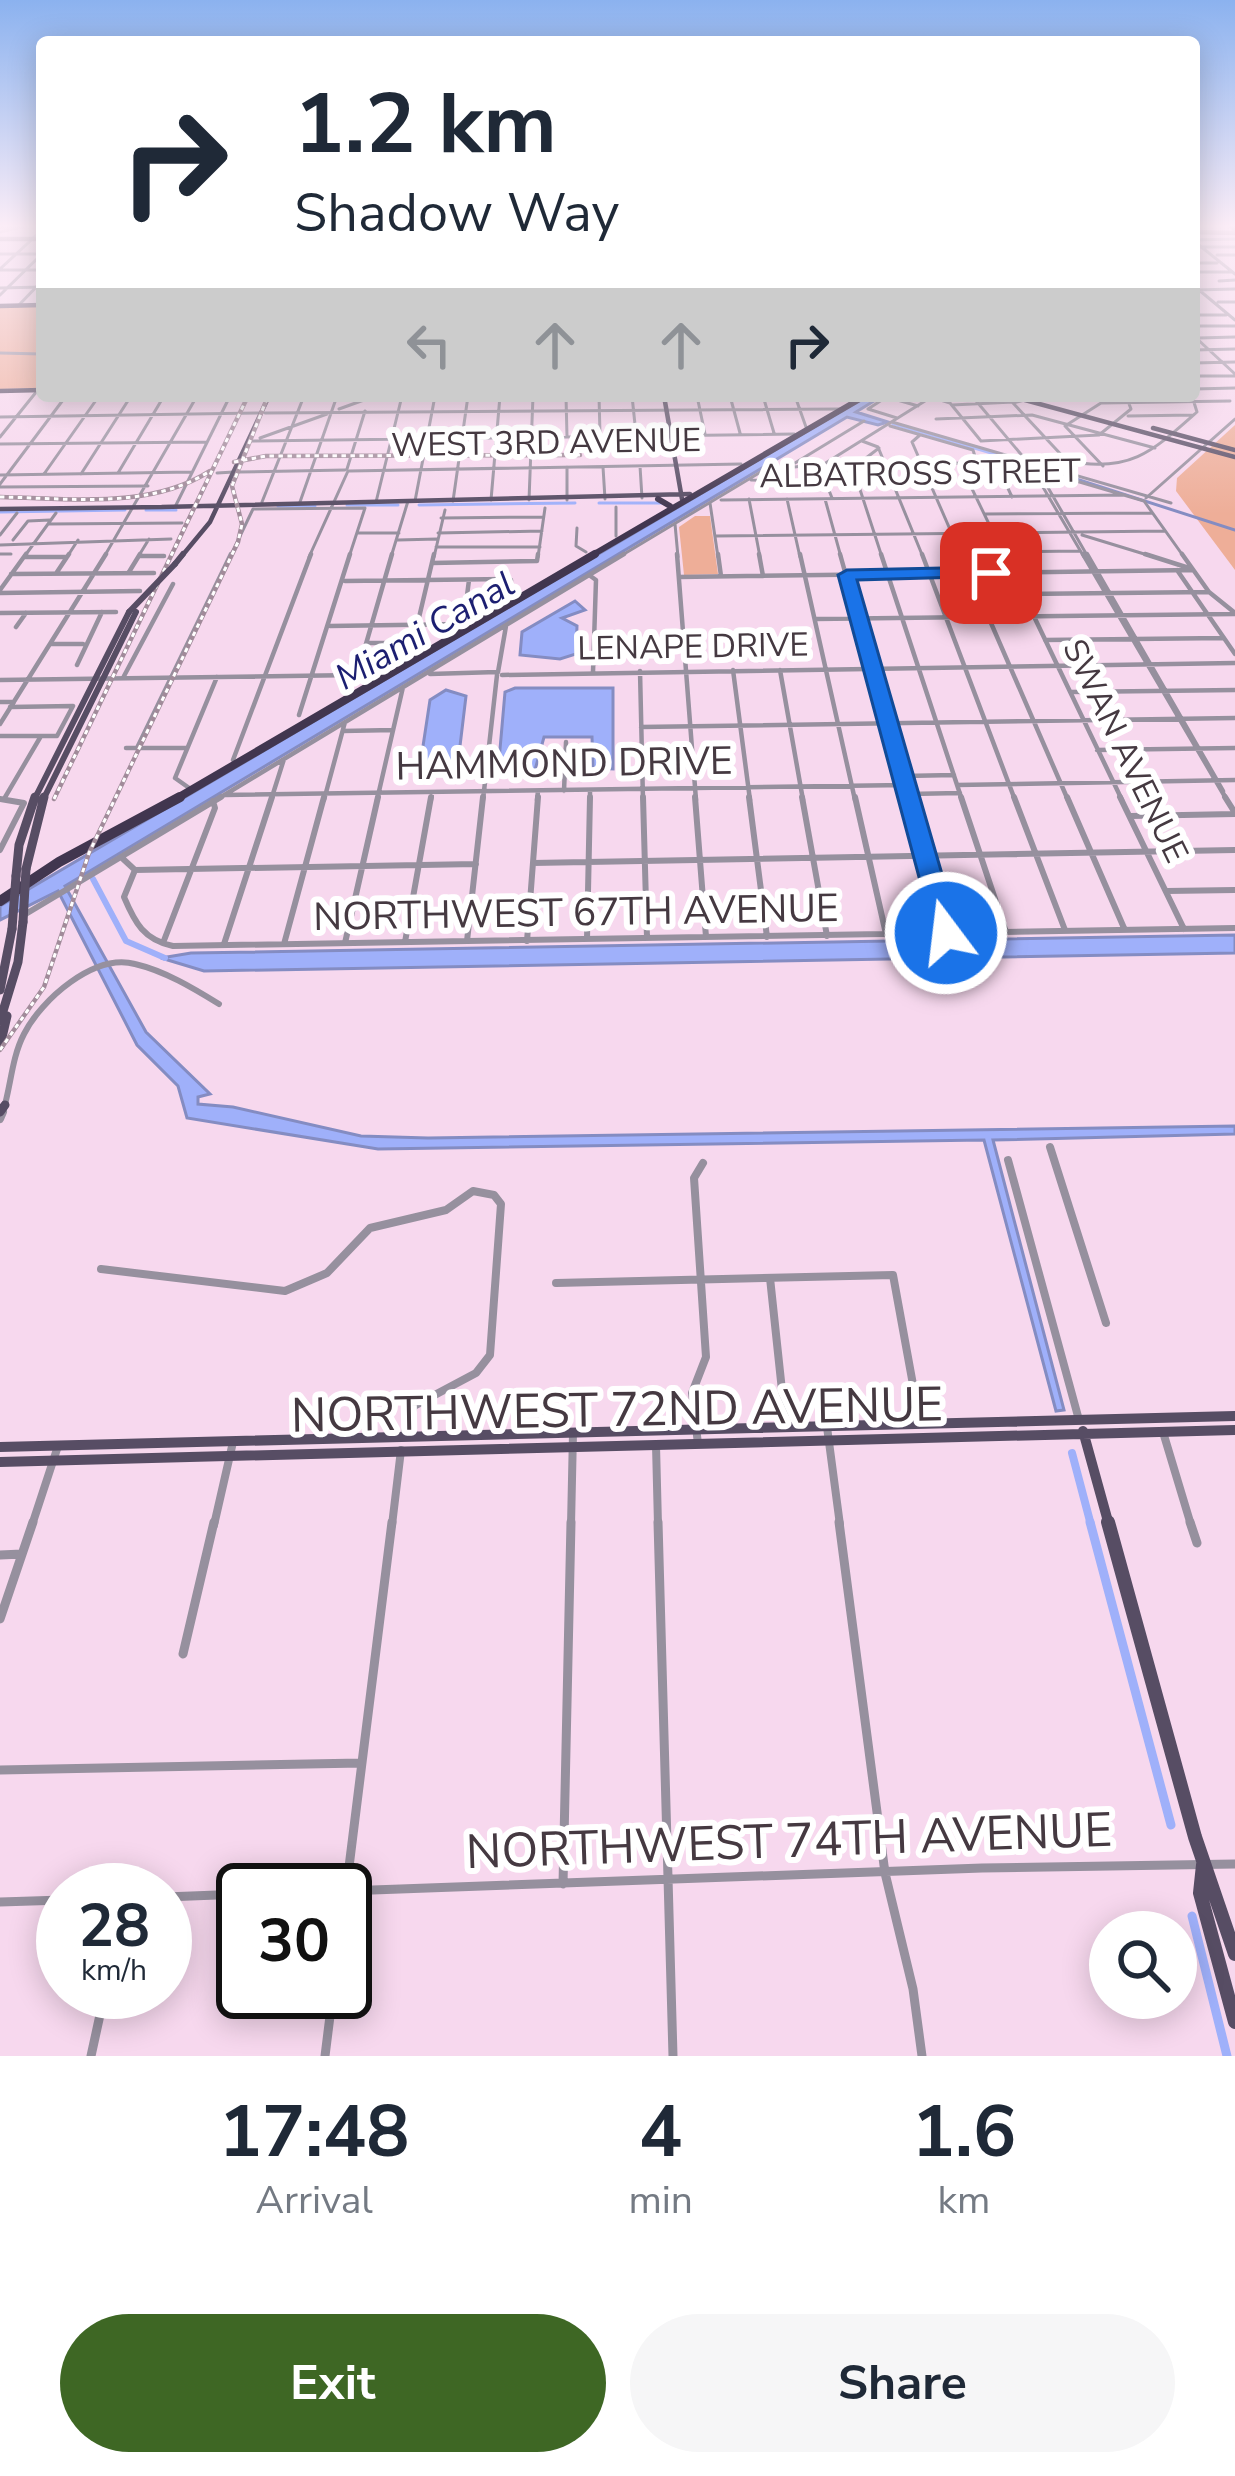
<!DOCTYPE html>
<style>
:root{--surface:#fff;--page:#f6f6f7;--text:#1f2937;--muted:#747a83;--accent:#3e6724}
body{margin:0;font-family:"Nunito Sans",sans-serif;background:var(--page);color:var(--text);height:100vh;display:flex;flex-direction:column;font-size:45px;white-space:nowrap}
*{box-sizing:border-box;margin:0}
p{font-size:39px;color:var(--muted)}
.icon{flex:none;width:66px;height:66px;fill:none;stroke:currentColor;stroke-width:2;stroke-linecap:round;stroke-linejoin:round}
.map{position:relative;height:2056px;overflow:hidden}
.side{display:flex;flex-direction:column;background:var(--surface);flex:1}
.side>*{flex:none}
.hud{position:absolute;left:36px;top:36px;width:1164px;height:366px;border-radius:12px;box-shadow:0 6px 30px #0003;background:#fff;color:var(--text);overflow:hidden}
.controls{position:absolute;left:1089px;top:1911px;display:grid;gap:24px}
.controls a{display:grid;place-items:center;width:108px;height:108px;border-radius:50%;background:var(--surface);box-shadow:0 6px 30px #0003;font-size:60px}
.speed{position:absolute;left:36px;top:1863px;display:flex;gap:24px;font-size:60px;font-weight:700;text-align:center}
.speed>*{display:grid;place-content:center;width:156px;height:156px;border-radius:50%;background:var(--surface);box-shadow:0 6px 30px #0003;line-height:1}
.speed small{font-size:30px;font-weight:400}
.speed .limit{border:6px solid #111;border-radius:18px;background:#fff;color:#111}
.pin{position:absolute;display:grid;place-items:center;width:102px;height:102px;color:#fff;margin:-51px;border-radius:24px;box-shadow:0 6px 18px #0006}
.me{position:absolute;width:132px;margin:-66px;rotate:345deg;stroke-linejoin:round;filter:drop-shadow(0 0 9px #0008)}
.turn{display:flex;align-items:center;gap:42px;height:252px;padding:0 60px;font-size:54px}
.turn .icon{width:156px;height:156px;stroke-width:2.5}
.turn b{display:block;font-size:84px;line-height:102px}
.lanes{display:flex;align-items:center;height:114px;padding:0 60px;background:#0003;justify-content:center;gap:60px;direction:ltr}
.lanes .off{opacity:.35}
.eta{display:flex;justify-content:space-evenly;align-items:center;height:204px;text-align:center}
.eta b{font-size:72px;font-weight:700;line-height:84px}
.button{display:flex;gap:24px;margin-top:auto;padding:24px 60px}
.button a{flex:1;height:138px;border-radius:72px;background:var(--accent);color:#fff;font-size:48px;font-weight:700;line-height:138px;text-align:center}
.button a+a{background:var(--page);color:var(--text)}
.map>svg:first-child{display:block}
</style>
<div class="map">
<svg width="1235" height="2056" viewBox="0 0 1235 2056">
<rect width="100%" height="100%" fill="#f7d8ee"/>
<path fill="#eeae98" d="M0 306H42V388L0 389Z
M1235 425V570L1176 491 1177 478Z
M695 516H710L718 574 684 575 679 527Z"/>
<path fill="#9fb0fa" stroke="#848cc2" stroke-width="3" d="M867 396H882L856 412 888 422 878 425 847 417 65 886 146 1032 210 1094 198 1097V1104L233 1107 361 1136 428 1138 1235 1126V1134L993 1140 1064 1410 1056 1411 984 1140 378 1149 187 1118 178 1086 137 1045 58 891 0 920V906Z
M575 601 585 610 562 618 577 626 576 654 560 659 520 655 522 632Z
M515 688H613V769L593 768 592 737H544L535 770 498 772 505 692Z
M446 690 466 696 460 746 449 768 431 771 420 766 430 700Z
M1235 935V953L204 971 161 958 191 953Z"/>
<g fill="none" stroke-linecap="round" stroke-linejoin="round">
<path stroke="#848cc2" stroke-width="3" d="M1039 467 1235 530"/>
<path stroke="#9fb0fa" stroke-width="3" d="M893 424 1028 464
M599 503H662
M347 505H398
M419 505 575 503
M278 506H315
M146 510H176
M0 512 125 510"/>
<path stroke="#9fb0fa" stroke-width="6" d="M93 879 126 941 165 958"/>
<path stroke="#9fb0fa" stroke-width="8" d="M1072 1453 1091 1525"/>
<path stroke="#9fb0fa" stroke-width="9" d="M1090 1522 1171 1825
M1192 1916 1227 2056"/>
<path stroke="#96909e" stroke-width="3" d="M0 227 25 226
M0 232 26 226
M1194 240 1235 239
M1194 241 1235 274
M1194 247H1235
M0 254H38
M1217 255H1235
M1194 263H1217
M0 269 42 230
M0 270H42
M1194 272H1232
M1219 281 1235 280
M0 288 42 287
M1194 290 1235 289
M1199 290 1235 320
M0 295 42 254
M1218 302H1235
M18 306 42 281
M1194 315H1226
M1194 326H1235
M1194 336 1235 374
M1198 338 1235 337
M1194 350 1235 349
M0 353 42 354
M1194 363 1235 362
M1194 376H1235
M1194 389 1235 388
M566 396 567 437
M599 396 600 434
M632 396 636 434
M697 396 705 434
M730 396 740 433
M763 396 774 433
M795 396 806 427
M972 396 1030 465 1084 557
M1041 396 1013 403 1067 461 1057 471
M887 397 918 406
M931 397 950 403 981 441
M952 405 1013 402
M339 409 375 396
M868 409 897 418
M868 409 888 396
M265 413 843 409
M1128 416 1193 415
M0 417 260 413
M936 419 1032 415 1155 448
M892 422 1171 503
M890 426 973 450 977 463
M920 435 912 442 962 557
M0 437 37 391
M260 438 327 414
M248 441 794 434
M862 441 878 447 923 557
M981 441 1099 435 1131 409 1126 396
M0 444 207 442
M879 448 853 468 882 557
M1067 461C1130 473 1152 452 1197 412L1192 396
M795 463 864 421
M829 464 979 463 1049 473 1144 501
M960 464 1005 557
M819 465 832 498
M1035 465 1088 557
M640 466 642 498
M1103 466 1065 426 1101 403 1230 401
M567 467V500
M603 467 605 499
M347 469 365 411
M999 469 1012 497
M349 471 741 464
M239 472 345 470
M118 473 164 396
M217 473 234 472
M44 474 99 396
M81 474 131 396
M0 475 192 472
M751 480 826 481
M0 484 66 396
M0 487 148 486
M1146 498 1235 419
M749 499 760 557
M787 499 800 557
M825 499 841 557
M491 500 500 396
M529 500 533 396
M721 500 1125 495
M415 501 435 396
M453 501 468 396
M1144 501 1184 557
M262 502 304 396
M300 502 337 396
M376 502 402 396
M710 503 718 557
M176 505 230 396
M616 507V536
M985 514 1152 513
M441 518 543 517
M48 524 182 523
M675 524 678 557
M577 528 576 546 586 552
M358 533H399
M438 533 542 531
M0 535 17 513
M1082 535 1154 557
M716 536 1165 531
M13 540 28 521 50 520
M398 540 437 539
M0 545 171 539
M436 547H540
M1002 552 1080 551
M0 554H11
M139 556H164
M24 557H67
M24 557 56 513
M67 557 78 540
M104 557 197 396
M138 557 149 539
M230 557 253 509 365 508 349 557
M309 557 348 471
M391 557 408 501
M434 557 445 510
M538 557 545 508
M619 557 764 470 824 464 933 396"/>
<path stroke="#96909e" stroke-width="4.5" d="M677 554 696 800
M718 554 721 576
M759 554 763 576
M800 554 855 800
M840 554 909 800
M881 554 962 800
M922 554 1015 800
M961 554 1068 800
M1004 554 1122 800
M1083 554 1227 800
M1087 554 1223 791
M1145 554 1189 568
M1182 554 1209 592 1235 613
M139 556H164
M24 557H67
M432 563 537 561 538 554
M1177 570 1235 654
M57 572 69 554
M129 572 140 554
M11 574 154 573
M589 575 596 580 593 672
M679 577 1193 570
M345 581 506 579 511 580 510 596
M0 590 26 554
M0 593 140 591
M1023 594 1209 592
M0 613 116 612
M464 619 469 580
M815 619 1235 614
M330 626 464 624
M16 627 26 613
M1045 640 1224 638
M368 643H413
M51 644H83
M416 653 413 643 434 554
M77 665 102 612
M733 670 750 800
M780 670 803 800
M640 671 643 800
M498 672 506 626
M430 674 497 672
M357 675 392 554
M502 675 1235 663
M124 676 173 584
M0 680 357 675 376 682
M1071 692 1235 690
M0 702H14
M299 715 350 554
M0 724 106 554
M641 727 1235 718
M343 731 393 730
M0 736H57L73 706 10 707
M126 748H187
M137 748 231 554
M1097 750 1235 748
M233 760 311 554
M904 776 954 775
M957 785 1235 780
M192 790 175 778 217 677
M564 791 566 742
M909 794 960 793
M225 795 905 785
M4 799 41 736
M216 800 624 554
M271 800 284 759
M324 800 345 722
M377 800 403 687
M431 800 432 793
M483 800 497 675
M537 800 538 791
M590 800V790"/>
<path stroke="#96909e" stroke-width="6" d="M643 797 647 938
M695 797 706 937
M749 797 767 937
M802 797 827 936
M855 797 886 934
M908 797 946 933
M961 797 1006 932
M1014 797 1065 930
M1067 797 1124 928
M1120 797 1184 929
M1225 797 1235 813
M0 799 24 803 0 850
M1131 816 1235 814
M121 857 135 870 124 897C135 923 144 940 173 946L1235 928
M533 863 1235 850
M135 870 476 864
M1167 891 1235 890
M24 915 221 797
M587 939 590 797
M467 941 483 797
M527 941 538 797
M405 942 431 797
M163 943 215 808 213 801
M345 943 378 797
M224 944 272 797
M284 944 324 797
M2 1115C11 1088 11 1059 24 1034 41 1000 94 953 135 964 165 971 193 988 219 1004"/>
<path stroke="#96909e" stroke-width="8" d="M0 1119 3 1112
M1050 1147 1106 1323
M1008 1160 1079 1420
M101 1269 285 1291 327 1273 370 1228 446 1210 473 1191 494 1195 501 1204 490 1355 476 1373 414 1406 403 1437
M770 1278 786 1428
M556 1283 893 1275 920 1423
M827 1427 840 1525
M1163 1432 1191 1525
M698 1444 692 1393 706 1357 694 1178 703 1163
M656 1445 658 1525
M32 1525 58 1446
M214 1525 233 1442
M392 1525 401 1450
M571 1525 573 1433"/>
<path stroke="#96909e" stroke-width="9" d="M658 1522 673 2056
M839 1522 885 1873 913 1989 922 2056
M1190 1522 1197 1543
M0 1555 22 1554
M0 1619 33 1522
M183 1654 214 1522
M0 1770 361 1763
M563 1884 571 1522
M345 1891 982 1868 1235 1864
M165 1897 243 1894
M345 1899 392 1522
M0 1902 63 1900
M91 2056 105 1992
M325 2056 333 1992"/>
<path stroke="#574d64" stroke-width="4.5" d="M1194 232 1235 233
M0 239H42
M0 306 42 305
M0 391 42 390
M664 396 682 499
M1010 396 1235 457
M1153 428 1235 450
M162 507 690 494
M0 509 165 507
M181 557 210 522 269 396"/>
<path stroke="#574d64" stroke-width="6" d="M175 564 183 554
M34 800 129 612
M43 800 136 612"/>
<path stroke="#574d64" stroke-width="9" d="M26 869 44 797
M16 876 19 845 35 797
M0 990 12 929
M0 1021 18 962 23 922
M0 1046 7 1016
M0 1112 5 1105"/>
<path stroke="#574d64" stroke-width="10" d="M1083 1431 1109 1525
M0 1447 1235 1416
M0 1462 1235 1430"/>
<path stroke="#574d64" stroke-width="14" d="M1108 1522 1195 1837 1235 1954
M1203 1865 1200 1893 1235 2022"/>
<path stroke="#41364f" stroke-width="4.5" d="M1231 226 1235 230"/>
<path stroke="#41364f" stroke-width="6" d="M658 499 670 506
M589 557 865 396"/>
<path stroke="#41364f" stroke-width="8" d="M174 800 595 554"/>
<path stroke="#41364f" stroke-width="10" d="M0 901 59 862 180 797"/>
<g stroke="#a18b9a" stroke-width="4.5">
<path id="rail" d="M234 462 266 456 580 455
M0 497C70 498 149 510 210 471
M54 799 248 396
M0 1050 44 987 89 853 238 542 242 524 232 486 268 396"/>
</g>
<use href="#rail" stroke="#fff" stroke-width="3" stroke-dasharray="4.5" stroke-linecap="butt"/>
<path stroke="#574d64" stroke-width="6" d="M129 612 175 564"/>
<path stroke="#574d64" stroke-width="9" d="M23 922 26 869
M12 929 16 876"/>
</g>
<linearGradient id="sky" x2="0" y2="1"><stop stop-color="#8bb2ef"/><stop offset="0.44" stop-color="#fbedf7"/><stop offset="1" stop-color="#fbedf7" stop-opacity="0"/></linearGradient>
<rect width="1235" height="514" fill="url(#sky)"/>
<path fill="#1a73e8" stroke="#114b97" stroke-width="3" d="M991 567 997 569V576L857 580 959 933 946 942 934 933 838 575 847 570Z"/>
<g text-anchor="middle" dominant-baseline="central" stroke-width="12" stroke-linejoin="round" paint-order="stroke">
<g font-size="33" fill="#453941" stroke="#fff">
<text transform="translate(546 443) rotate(-1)">WEST 3RD AVENUE</text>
<text transform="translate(920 474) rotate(-1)">ALBATROSS STREET</text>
<text transform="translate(693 647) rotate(-1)">LENAPE DRIVE</text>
<text transform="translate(1125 751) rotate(64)">SWAN AVENUE</text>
</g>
<g font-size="36" font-style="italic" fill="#1c1f71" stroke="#fff">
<text transform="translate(425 631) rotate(-30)">Miami Canal</text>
</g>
<g font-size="39" fill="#453941" stroke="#fff">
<text transform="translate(564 764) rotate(-1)">HAMMOND DRIVE</text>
<text transform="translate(576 913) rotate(-1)">NORTHWEST 67TH AVENUE</text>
</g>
<g font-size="48" fill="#453941" stroke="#fff">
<text transform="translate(617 1410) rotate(-1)">NORTHWEST 72ND AVENUE</text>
<text transform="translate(789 1841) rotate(-2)">NORTHWEST 74TH AVENUE</text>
</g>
</g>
</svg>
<div class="controls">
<a><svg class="icon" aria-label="search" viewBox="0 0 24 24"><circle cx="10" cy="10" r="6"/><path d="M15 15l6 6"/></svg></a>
</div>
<div class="speed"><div>28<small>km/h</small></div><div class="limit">30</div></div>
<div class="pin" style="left:991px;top:573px;background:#d93025"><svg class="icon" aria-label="arrive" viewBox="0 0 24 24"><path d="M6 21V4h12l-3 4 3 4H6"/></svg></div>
<svg class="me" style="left:946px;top:933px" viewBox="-20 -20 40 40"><circle r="17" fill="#1a73e8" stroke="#fff" stroke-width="3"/><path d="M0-11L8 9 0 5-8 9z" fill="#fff"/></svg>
<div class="hud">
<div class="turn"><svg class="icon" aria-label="right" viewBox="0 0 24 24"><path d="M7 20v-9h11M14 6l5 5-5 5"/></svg><div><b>1.2 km</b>Shadow Way</div></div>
<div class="lanes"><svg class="icon off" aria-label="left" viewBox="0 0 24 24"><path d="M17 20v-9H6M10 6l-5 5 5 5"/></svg><svg class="icon off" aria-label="ahead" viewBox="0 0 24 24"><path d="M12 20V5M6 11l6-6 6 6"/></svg><svg class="icon off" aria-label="ahead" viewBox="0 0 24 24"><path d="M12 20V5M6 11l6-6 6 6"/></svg><svg class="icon" aria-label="right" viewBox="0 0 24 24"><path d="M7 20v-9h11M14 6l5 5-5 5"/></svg></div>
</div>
</div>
<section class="side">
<div class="eta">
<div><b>17:48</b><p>Arrival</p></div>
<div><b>4</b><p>min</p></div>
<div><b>1.6</b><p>km</p></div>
</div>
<div class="button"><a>Exit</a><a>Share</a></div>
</section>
